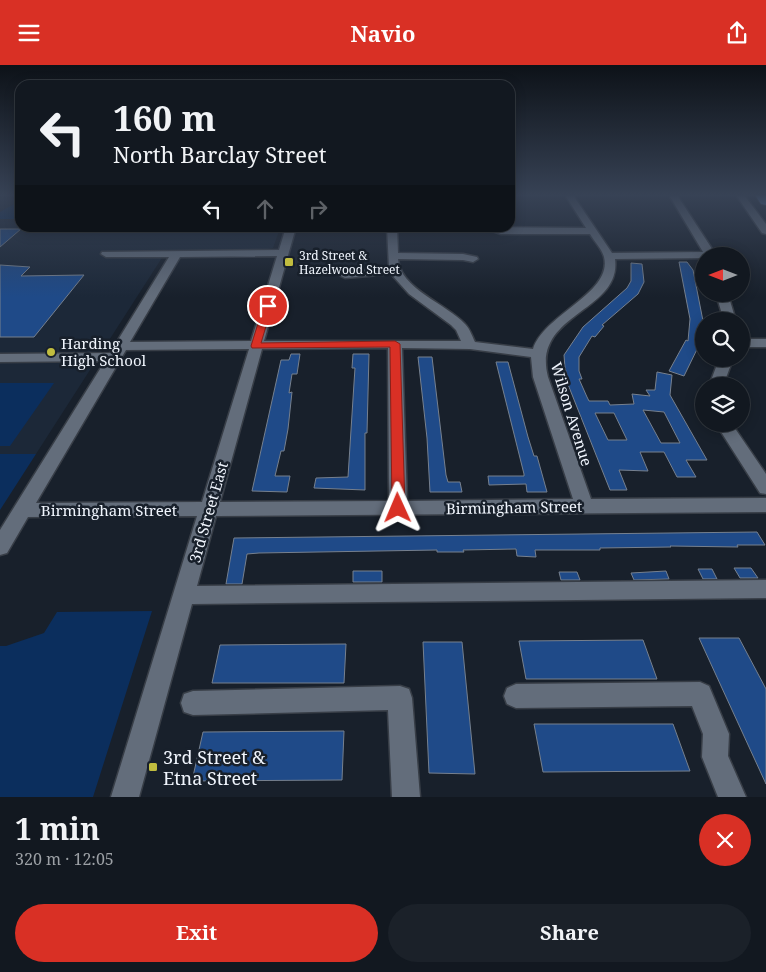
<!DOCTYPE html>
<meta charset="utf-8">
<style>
:root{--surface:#121820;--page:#1b2129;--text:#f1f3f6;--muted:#9ca0a5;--line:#31373e;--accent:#d93025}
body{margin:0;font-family:"Noto Serif",serif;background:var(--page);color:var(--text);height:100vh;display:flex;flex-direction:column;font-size:19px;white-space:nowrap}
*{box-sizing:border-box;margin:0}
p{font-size:16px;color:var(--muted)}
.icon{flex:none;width:28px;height:28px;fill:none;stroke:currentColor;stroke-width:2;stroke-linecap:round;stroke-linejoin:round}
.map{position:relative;height:732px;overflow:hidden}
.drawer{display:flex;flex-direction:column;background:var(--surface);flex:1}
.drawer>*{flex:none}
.top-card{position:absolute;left:15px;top:15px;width:500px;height:152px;border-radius:15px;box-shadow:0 2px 12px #0003,0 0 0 1px var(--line);background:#121820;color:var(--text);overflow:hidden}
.needle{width:32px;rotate:270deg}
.tools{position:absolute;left:695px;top:182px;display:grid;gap:10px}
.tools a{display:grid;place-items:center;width:55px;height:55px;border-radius:50%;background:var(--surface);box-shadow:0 2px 12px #0003,0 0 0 1px var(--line);font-size:25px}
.pin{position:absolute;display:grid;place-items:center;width:42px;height:42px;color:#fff;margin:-21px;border:2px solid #fff;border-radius:50%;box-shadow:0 1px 5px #0007}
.me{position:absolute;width:55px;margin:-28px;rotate:359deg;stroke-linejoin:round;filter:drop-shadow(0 0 4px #0008)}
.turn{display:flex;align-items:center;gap:18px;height:105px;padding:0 15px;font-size:22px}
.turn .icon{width:65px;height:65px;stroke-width:2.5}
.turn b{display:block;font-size:35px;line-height:42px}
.lanes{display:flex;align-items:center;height:48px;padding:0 15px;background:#0003;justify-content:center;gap:25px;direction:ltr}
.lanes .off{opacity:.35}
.round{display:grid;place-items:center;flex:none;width:52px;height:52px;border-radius:26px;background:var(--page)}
.headline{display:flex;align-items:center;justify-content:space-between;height:85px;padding:0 15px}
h1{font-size:30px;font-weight:700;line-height:38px}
.cta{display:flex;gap:10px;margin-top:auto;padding:10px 15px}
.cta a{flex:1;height:58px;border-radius:30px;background:var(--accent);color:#fff;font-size:20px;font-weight:700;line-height:58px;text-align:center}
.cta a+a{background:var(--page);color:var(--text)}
header{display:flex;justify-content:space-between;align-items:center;height:65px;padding:0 15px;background:var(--accent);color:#fff;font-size:22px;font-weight:700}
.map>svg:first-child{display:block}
</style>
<header><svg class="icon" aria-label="menu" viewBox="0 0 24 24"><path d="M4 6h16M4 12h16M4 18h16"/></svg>Navio<svg class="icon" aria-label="share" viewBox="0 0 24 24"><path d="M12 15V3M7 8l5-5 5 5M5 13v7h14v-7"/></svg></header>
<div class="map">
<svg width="766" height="732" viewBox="0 0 766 732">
<rect width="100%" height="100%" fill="#18202b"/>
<path fill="#1c2838" d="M0 130H20V162L280 163 273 183 268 184 167 185 36 389H0Z"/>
<path fill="#0b2e5d" d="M20 136V154H0V147Z
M0 318H54L10 381H0Z
M0 389H36L0 445Z
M152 546 93 732H0V581H6L44 568 57 547Z"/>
<path fill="#1f4a88" stroke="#76808e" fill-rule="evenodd" d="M0 164H21L0 182Z
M679 197H687L693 205 704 261 703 272 684 311 669 306 686 275 688 276 690 254Z
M631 198 642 199 644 217 638 229 602 260 604 261 595 272 592 271 579 292V306L582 314H579L587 332 589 336H608L610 340 634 339 632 329 650 331 646 325H655L657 307 672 310 670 330 707 395H686L696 412H677L664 387H640L648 406 619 405 627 425H610L567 317H569L565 303 564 290 583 262 627 223 631 216ZM643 345 664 347 680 378H661ZM595 348H614L627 375H608Z
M0 200 30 202 21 211 84 210 34 272H0Z
M291 289H300L297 309H292L289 328 292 327 288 364 284 386H281L275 411H290L287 427 252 426 281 295H289Z
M353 289H369L367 368H365V425L314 423 316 413 348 412 354 318 355 303H352Z
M418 292H432L446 410 448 417H460L462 427H430L427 373Z
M496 297H508L528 372 534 391H537L547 427H527L526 419 489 420 488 411H524V409Z
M757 467 765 480H737L738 482 670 481 671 482 600 483V485H535L536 492 517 491 516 484 463 485 464 487H437V485L259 488 247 489 242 519H226L234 473Z
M734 503H751L758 513H740Z
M698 504H712L717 514H703Z
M353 506H382V517H353Z
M666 506 669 514 634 515 631 508Z
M559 507H577L580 515H561Z
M699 573H739L766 624V719Z
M643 575 657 614H526L519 576Z
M423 577H462L475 709 429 708Z
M346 579 344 618H212L220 580Z
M534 659H673L690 706 543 707Z
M344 666 342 715 192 716 203 667Z"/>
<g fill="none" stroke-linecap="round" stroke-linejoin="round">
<g stroke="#383e47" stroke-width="3">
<path id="minor" d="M565 130H573L612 188 703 187 669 130H677L716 190 704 191V193L615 194C622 247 531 248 548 312L591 434 766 433V447L216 451 197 521 766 515V533L192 539 139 732H111L197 451 28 452 7 488 0 490V465L105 296 0 297V289L110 288 169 192H106L101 189 102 187 279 185 286 162H296L264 276H461L456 265 451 260 409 229 391 209 345 213 339 210 345 207 389 202 387 162H397L398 188 463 189 477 192 478 194 473 197 463 195 398 194C400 224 447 239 465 259 470 264 472 271 475 277L533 284C544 249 613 228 604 192 602 184 594 176 590 169H501L481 162 586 163ZM277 191 251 276 130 277 180 192ZM388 283 389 436 220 437 262 284ZM402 283 470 284 531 292 533 312 573 434 407 436ZM249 284 202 437 36 438 126 285Z
M736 130H744L766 159V169L762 168Z
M716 229H728L736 256H724Z
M741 274H766V282H741Z
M719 294H733L723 321H709Z
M716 359H732L766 409V429L760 428Z
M700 617 709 621 729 669 728 691 746 732H718L702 692 703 669 692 641 516 643 507 639 504 631 507 623 516 619Z
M400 621 409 624 412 633 420 732H392L388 645 193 650 184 647 181 638 184 629 193 626Z"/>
</g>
<g stroke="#383e47" stroke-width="2">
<path id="highway" d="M755 130H766V140L761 139Z"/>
</g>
<use href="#minor" fill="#636d7b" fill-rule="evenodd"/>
<use href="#highway" fill="#699be3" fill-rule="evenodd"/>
</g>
<linearGradient id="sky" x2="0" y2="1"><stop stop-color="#0d1218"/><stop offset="0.56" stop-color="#374255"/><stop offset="1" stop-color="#374255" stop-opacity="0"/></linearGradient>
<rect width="766" height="232" fill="url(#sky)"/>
<path fill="#d93025" stroke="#8d1f18" d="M264 239 272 241 261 278 395 276 400 279 405 443 403 447H394L392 443 390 282 252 283 251 281Z"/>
<g fill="#c1bd3f" stroke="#18202b" stroke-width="2">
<rect x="284" y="192" width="10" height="10" rx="2.5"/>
<circle cx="51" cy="287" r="5"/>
<rect x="148" y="697" width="10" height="10" rx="2.5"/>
</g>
<g text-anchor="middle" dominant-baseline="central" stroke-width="5" stroke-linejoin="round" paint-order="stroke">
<g font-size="12" fill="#f0f5fd" stroke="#18202b" text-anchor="start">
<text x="299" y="190">3rd Street &amp;<tspan x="299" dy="14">Hazelwood Street</tspan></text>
</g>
<g font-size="15" fill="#f0f5fd" stroke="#18202b" text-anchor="start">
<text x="61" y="278">Harding<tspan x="61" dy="17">High School</tspan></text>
</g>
<g font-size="15" fill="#f0f5fd" stroke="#18202b">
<text transform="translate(572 349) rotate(73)">Wilson Avenue</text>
<text transform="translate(514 442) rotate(-1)">Birmingham Street</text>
<text x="109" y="445">Birmingham Street</text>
<text transform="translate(208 447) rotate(-74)">3rd Street East</text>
</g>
<g font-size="18" fill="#f0f5fd" stroke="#18202b" text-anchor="start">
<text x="163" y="692">3rd Street &amp;<tspan x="163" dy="21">Etna Street</tspan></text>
</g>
</g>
</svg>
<div class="tools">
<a><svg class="needle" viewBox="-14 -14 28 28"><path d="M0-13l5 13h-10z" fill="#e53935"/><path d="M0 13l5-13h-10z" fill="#9ca0a5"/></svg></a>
<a><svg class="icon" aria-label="search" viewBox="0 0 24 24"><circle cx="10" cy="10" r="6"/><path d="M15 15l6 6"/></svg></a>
<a><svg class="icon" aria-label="layers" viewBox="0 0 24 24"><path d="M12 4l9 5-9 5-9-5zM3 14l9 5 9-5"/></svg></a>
</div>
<div class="pin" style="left:268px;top:241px;background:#d93025"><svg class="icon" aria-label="arrive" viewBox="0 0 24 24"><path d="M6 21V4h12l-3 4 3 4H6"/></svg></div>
<svg class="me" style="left:398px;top:443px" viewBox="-20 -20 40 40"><path d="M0-17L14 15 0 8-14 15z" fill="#d93025" stroke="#fff" stroke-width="4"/></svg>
<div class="top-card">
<div class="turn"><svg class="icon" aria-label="left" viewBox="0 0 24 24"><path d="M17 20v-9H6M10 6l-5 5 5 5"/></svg><div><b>160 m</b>North Barclay Street</div></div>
<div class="lanes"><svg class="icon" aria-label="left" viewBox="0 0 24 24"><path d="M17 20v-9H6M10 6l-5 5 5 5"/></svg><svg class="icon off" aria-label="ahead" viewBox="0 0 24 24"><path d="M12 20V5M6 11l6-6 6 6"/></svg><svg class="icon off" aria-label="right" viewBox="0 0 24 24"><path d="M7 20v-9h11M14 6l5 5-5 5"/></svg></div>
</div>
</div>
<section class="drawer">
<div class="headline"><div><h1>1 min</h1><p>320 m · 12:05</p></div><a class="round" style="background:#d93025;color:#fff"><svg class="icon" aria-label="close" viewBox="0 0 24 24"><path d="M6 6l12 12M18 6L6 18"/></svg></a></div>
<div class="cta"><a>Exit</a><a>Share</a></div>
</section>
